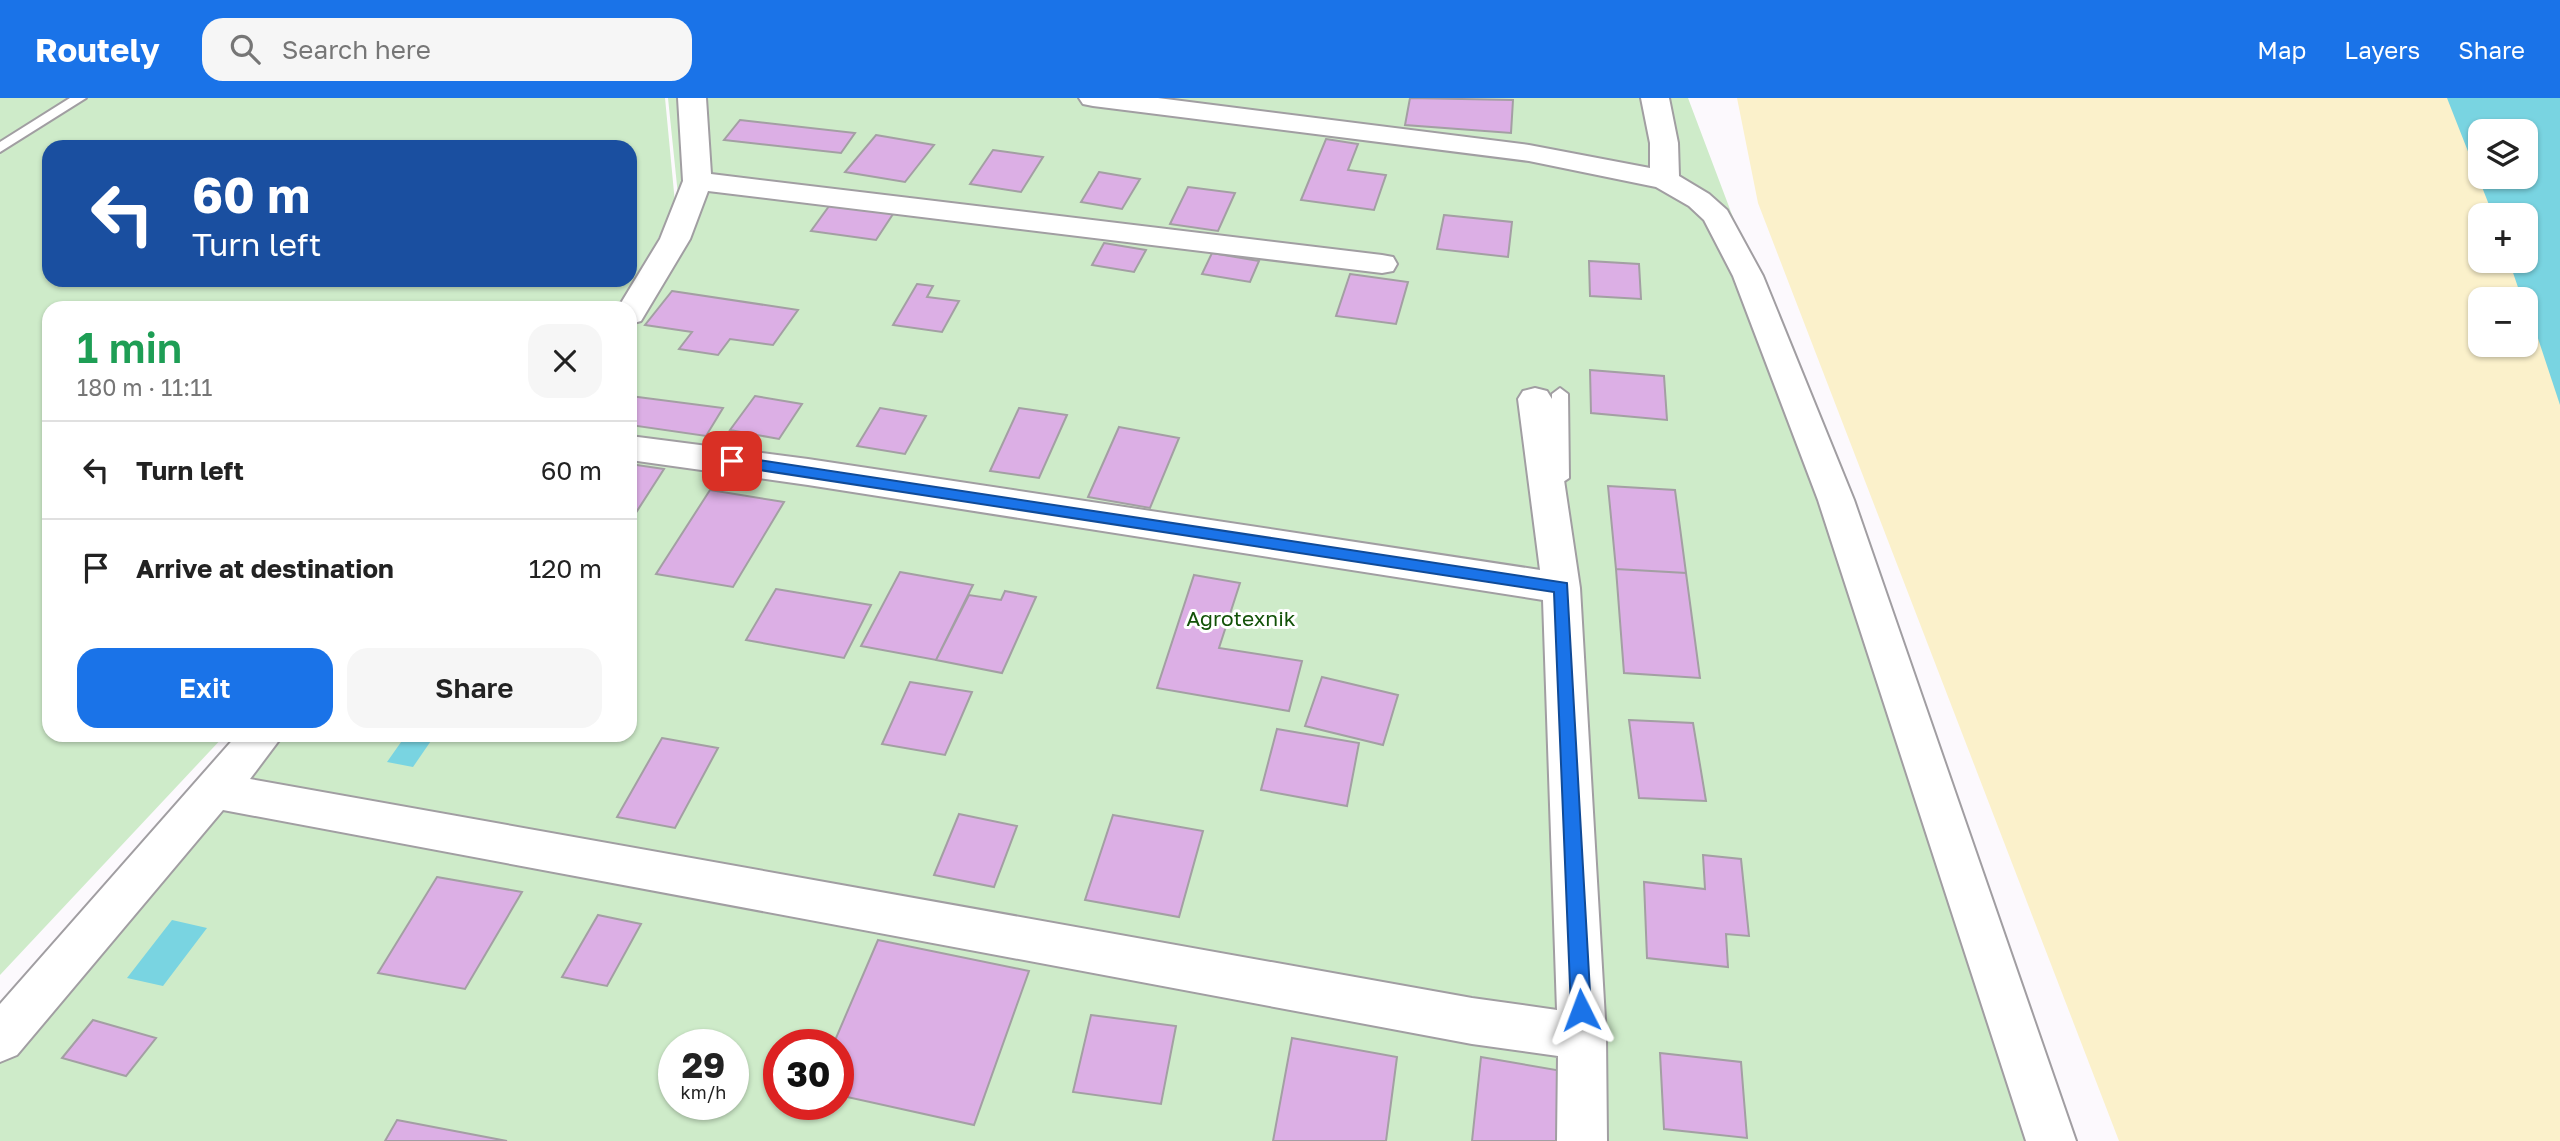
<!DOCTYPE html>
<meta charset="utf-8">
<style>
:root{--surface:#fff;--page:#f6f6f6;--text:#222;--muted:#767676;--line:#e0e0e0;--accent:#1a73e8}
body{margin:0;font-family:"Golos Text",sans-serif;background:var(--page);color:var(--text);height:100vh;display:flex;flex-direction:column;font-size:26px;white-space:nowrap}
*{box-sizing:border-box;margin:0}
p{font-size:23px;color:var(--muted)}
.icon{flex:none;width:38px;height:38px;fill:none;stroke:currentColor;stroke-width:2;stroke-linecap:round;stroke-linejoin:round}
.map{position:relative;flex:1;overflow:hidden}
.sheet{position:absolute;left:42px;top:203px;width:595px;height:441px;display:flex;flex-direction:column;background:var(--surface);border-radius:21px;box-shadow:0 2px 5px #0004}
.sheet>*{flex:none}
.top-card{position:absolute;left:42px;top:42px;width:595px;height:147px;border-radius:21px;box-shadow:0 2px 5px #0004;background:#1a4fa0;color:#fff;overflow:hidden}
.fabs{position:absolute;left:2468px;top:21px;display:grid;gap:14px}
.fabs a{display:grid;place-items:center;width:70px;height:70px;border-radius:14px;background:var(--surface);box-shadow:0 2px 5px #0004;font-size:35px}
.speed{position:absolute;left:658px;top:931px;display:flex;gap:14px;font-size:35px;font-weight:700;text-align:center}
.speed>*{display:grid;place-content:center;width:91px;height:91px;border-radius:50%;background:var(--surface);box-shadow:0 2px 5px #0004;line-height:1}
.speed small{font-size:18px;font-weight:400}
.speed .limit{border:10px solid #d22;background:#fff;color:#111}
.pin{position:absolute;display:grid;place-items:center;width:60px;height:60px;color:#fff;margin:-30px;border-radius:14px;box-shadow:0 4px 10px #0006}
.me{position:absolute;width:77px;margin:-38px;rotate:357deg;stroke-linejoin:round;filter:drop-shadow(0 0 5px #0008)}
.turn{display:flex;align-items:center;gap:24px;height:147px;padding:0 35px;font-size:32px}
.turn .icon{width:91px;height:91px;stroke-width:2.5}
.turn b{display:block;font-size:49px;line-height:60px}
.round{display:grid;place-items:center;flex:none;width:74px;height:74px;border-radius:21px;background:var(--page)}
.headline{display:flex;align-items:center;justify-content:space-between;height:119px;padding:0 35px}
h1{font-size:42px;font-weight:600;line-height:52px;color:#1e9e55}
.primary-button{display:flex;gap:14px;margin-top:auto;padding:14px 35px}
.primary-button a{flex:1;height:80px;border-radius:21px;background:var(--accent);color:#fff;font-size:28px;font-weight:600;line-height:80px;text-align:center}
.primary-button a+a{background:var(--page);color:var(--text)}
ul{padding:0;list-style:none}
li{display:flex;align-items:center;gap:21px;height:98px;padding:0 35px;border-top:2px solid var(--line)}
li div{flex:1}
li b{display:block;font-size:26px}
li em{font-style:normal}
header{display:flex;align-items:center;gap:42px;box-sizing:border-box;height:98px;padding:0 35px;background:var(--accent);color:#fff}
header strong{font-size:33px}
nav{display:flex;gap:38px;margin-inline-start:auto;font-size:24px}
.search{width:490px;height:63px;background:var(--page);display:flex;align-items:center;gap:18px;box-sizing:border-box;padding:0 24px;border-radius:21px;color:var(--muted);font-size:26px}
.map>svg:first-child{display:block}
</style>
<header>
<strong>Routely</strong>
<div class="search"><svg class="icon" aria-label="search" viewBox="0 0 24 24"><circle cx="10" cy="10" r="6"/><path d="M15 15l6 6"/></svg>Search here</div>
<nav><a>Map</a><a>Layers</a><a>Share</a></nav>
</header>
<div class="map">
<svg width="2560" height="1043" viewBox="0 0 2560 1043">
<rect width="100%" height="100%" fill="#fcf9fd"/>
<path fill="#ceebc9" fill-rule="evenodd" d="M0 0H665L675 105 633 193 620 210H49V637H225L0 877ZM49 49H630V182H49Z
M668 0H1688L1989 798 2071 1043H0V913L245 637H630V210L679 107ZM674 947H733V1006H674ZM779 947H838V1006H779Z"/>
<path fill="#fbf1cb" fill-rule="evenodd" d="M1737 0H2560V1043H2119L1758 105ZM2480 33H2525V79H2480ZM2480 117H2525V163H2480ZM2480 201H2525V247H2480Z"/>
<path fill="#79d4e1" fill-rule="evenodd" d="M2447 0H2560V307L2525 201H2522L2509 163H2525V117H2493ZM2480 33H2525V79H2480Z
M406 637H435L413 669 387 664Z
M172 822 207 830 163 888 127 880Z"/>
<path fill="#dcafe5" stroke="#a39fa3" stroke-width="2" d="M1410 0 1513 2 1511 35 1405 27Z
M740 22 855 35 841 55 724 42Z
M876 37 934 47 905 84 845 74Z
M1326 41 1358 46 1348 72 1386 77 1374 112 1301 102Z
M993 52 1043 59 1021 94 970 86Z
M1099 74 1140 81 1122 111 1081 104Z
M1188 89 1235 95 1218 133 1170 126Z
M832 104 895 113 876 142 811 133Z
M1444 117 1512 124 1508 159 1437 151Z
M1104 145 1146 152 1134 174 1092 167Z
M1212 155 1259 163 1250 184 1202 176Z
M1589 163 1639 166 1641 201 1590 198Z
M1350 176 1408 184 1396 226 1336 218Z
M917 186 933 188 927 199 959 203 942 234 893 227Z
M672 193 798 212 773 247 730 241 718 257 679 251 692 234 645 227Z
M1590 272 1664 278 1667 322 1591 315Z
M630 298 723 310 706 338 630 327Z
M755 298 802 306 779 341 730 332Z
M880 310 926 318 905 356 857 348Z
M1019 310 1067 317 1039 380 990 373Z
M1119 329 1179 340 1150 410 1088 399Z
M630 366 664 371 630 424Z
M1608 388 1675 392 1686 475 1616 471Z
M710 392 784 404 733 489 656 476Z
M1616 471 1686 475 1700 580 1624 575Z
M900 474 973 487 936 562 861 548Z
M1194 477 1240 485 1219 550 1302 563 1289 613 1157 590Z
M776 491 871 507 844 560 746 542Z
M1005 493 1036 499 1002 575 936 562 969 497 1001 502Z
M1322 579 1398 597 1383 647 1305 628Z
M910 584 972 594 945 657 882 646Z
M1629 622 1693 625 1706 703 1639 700Z
M1277 631 1359 645 1347 708 1261 692Z
M662 640 718 650 675 730 617 719Z
M959 716 1017 728 994 789 934 777Z
M1113 717 1203 733 1179 819 1085 802Z
M1703 757 1741 761 1749 838 1726 836 1728 869 1647 860 1644 784 1705 791Z
M437 779 522 794 465 891 378 875Z
M598 817 641 826 607 888 562 879Z
M878 842 1029 873 974 1027 838 997V947H833Z
M1091 917 1176 928 1161 1006 1073 994Z
M93 922 156 940 126 978 62 960Z
M1292 940 1397 959 1386 1043H1273Z
M1660 955 1741 964 1747 1040 1664 1031Z
M1481 959 1562 973 1558 1043H1472Z
M397 1022 507 1043H385Z"/>
<g fill="none" stroke-linecap="round" stroke-linejoin="round">
<g stroke="#a19ea2" stroke-width="4">
<path id="service" d="M70 0H86L0 54V44Z
M1560 290 1568 296 1569 380 1560 386 1551 380 1552 296Z"/>
</g>
<g stroke="#a19ea2" stroke-width="4">
<path id="minor" d="M678 0H706L711 76 1382 157 1393 159 1397 166 1393 173 1382 175 708 93 690 141 641 223 630 226V210H618L660 141 683 83Z
M1079 0H1158L1529 47 1650 70V45L1641 0H1669L1678 45 1679 78 1709 96 1727 112 1763 178 1854 402 2076 1043H2026L1818 402 1733 178 1704 122 1689 108 1656 89 1529 63 1093 8 1083 6Z
M1535 290 1547 293 1552 301 1580 490 1606 938 1607 1043H1557L1558 958 1472 946 223 712 17 957 0 964V906L237 637H283L250 681 1472 900 1557 912 1543 502 808 387 630 362V338L808 361 1540 472 1518 301 1523 293Z"/>
</g>
<use href="#service" fill="#fff" fill-rule="evenodd"/>
<use href="#minor" fill="#fff" fill-rule="evenodd"/>
</g>
<path fill="#1a73e8" stroke="#114b97" stroke-width="2" d="M732 358 1567 485 1591 912 1588 918 1581 921 1574 918 1571 912 1554 494 727 367V360Z"/>
<g text-anchor="middle" dominant-baseline="central" stroke-width="6" stroke-linejoin="round" paint-order="stroke">
<g font-size="21" fill="#135208" stroke="#fff">
<text x="1241" y="520">Agrotexnik</text>
</g>
</g>
</svg>
<div class="fabs">
<a><svg class="icon" aria-label="layers" viewBox="0 0 24 24"><path d="M12 4l9 5-9 5-9-5zM3 14l9 5 9-5"/></svg></a>
<a>+</a>
<a>−</a>
</div>
<div class="speed"><div>29<small>km/h</small></div><div class="limit">30</div></div>
<div class="pin" style="left:732px;top:363px;background:#d93025"><svg class="icon" aria-label="arrive" viewBox="0 0 24 24"><path d="M6 21V4h12l-3 4 3 4H6"/></svg></div>
<svg class="me" style="left:1581px;top:912px" viewBox="-20 -20 40 40"><path d="M0-17L14 15 0 8-14 15z" fill="#1a73e8" stroke="#fff" stroke-width="4"/></svg>
<div class="top-card">
<div class="turn"><svg class="icon" aria-label="left" viewBox="0 0 24 24"><path d="M17 20v-9H6M10 6l-5 5 5 5"/></svg><div><b>60 m</b>Turn left</div></div>
</div>
<section class="sheet">
<div class="headline"><div><h1>1 min</h1><p>180 m · 11:11</p></div><a class="round"><svg class="icon" aria-label="close" viewBox="0 0 24 24"><path d="M6 6l12 12M18 6L6 18"/></svg></a></div>
<ul>
<li><svg class="icon" aria-label="left" viewBox="0 0 24 24"><path d="M17 20v-9H6M10 6l-5 5 5 5"/></svg><div><b>Turn left</b></div><em>60 m</em></li>
<li><svg class="icon" aria-label="arrive" viewBox="0 0 24 24"><path d="M6 21V4h12l-3 4 3 4H6"/></svg><div><b>Arrive at destination</b></div><em>120 m</em></li>
</ul>
<div class="primary-button"><a>Exit</a><a>Share</a></div>
</section>
</div>
